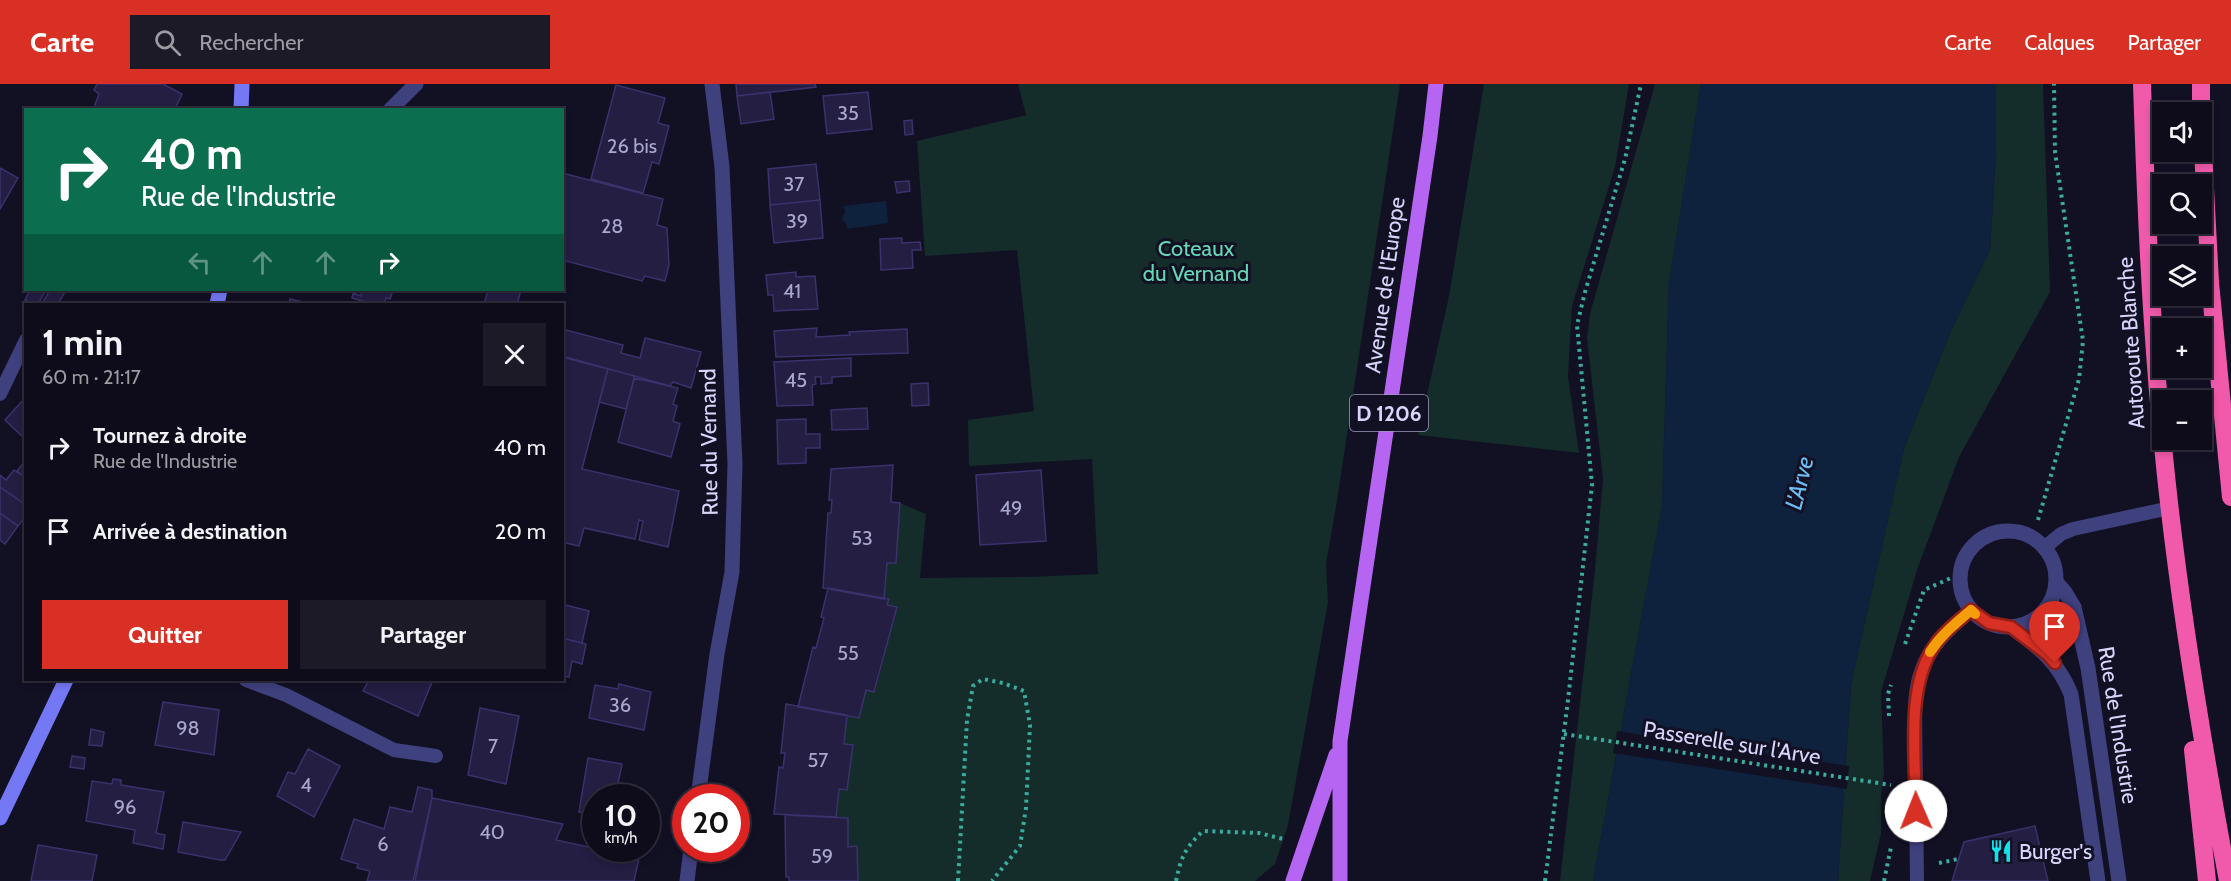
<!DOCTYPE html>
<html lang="fr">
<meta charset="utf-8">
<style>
:root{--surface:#0e0c1a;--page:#1c1a27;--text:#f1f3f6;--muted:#9b9ba2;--line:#2e2c39;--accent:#d93025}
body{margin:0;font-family:Cabin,sans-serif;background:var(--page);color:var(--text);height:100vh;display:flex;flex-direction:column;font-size:22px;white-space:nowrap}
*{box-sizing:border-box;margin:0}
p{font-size:20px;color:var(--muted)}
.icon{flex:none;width:33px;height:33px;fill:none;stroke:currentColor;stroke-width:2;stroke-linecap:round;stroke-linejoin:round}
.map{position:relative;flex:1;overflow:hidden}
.side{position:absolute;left:24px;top:219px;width:540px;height:378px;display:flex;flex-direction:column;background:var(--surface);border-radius:0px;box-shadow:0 3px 9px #0003,0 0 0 2px var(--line)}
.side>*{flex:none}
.hud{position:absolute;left:24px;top:24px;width:540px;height:183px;border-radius:0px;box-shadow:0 3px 9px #0003,0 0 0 2px var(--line);background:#0b6e4f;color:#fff;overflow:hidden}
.tools{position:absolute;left:2152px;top:18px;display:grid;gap:12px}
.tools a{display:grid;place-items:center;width:60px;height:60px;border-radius:0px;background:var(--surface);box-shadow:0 3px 9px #0003,0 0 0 2px var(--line);font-size:30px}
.speed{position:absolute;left:582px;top:700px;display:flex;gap:12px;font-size:30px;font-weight:700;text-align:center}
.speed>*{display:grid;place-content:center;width:78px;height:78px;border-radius:50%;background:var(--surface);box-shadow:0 3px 9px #0003,0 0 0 2px var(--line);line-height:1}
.speed small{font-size:15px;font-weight:400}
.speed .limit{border:9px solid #d22;background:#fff;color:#111}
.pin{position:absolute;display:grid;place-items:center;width:51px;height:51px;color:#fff;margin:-62px -26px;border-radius:50% 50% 50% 0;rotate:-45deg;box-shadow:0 0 6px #0007}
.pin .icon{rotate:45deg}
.me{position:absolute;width:66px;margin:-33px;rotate:359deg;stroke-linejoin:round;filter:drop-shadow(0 0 4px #0008)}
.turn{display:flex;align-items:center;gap:21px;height:126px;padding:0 18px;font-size:27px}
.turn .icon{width:78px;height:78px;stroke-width:2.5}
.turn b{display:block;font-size:42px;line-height:51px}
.lanes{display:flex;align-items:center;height:57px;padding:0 18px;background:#0003;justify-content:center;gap:30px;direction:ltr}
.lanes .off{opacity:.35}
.round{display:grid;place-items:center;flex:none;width:63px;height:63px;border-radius:0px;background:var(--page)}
.overview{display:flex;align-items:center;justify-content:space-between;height:102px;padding:0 18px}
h1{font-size:36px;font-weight:700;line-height:45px}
.button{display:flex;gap:12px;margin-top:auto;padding:12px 18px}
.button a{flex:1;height:69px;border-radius:0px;background:var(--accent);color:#fff;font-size:24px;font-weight:700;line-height:69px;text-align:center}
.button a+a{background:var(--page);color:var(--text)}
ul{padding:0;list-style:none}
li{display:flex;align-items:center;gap:18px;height:84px;padding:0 18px}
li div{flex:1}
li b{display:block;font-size:22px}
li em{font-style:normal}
header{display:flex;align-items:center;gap:36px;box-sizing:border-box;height:84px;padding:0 30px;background:var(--accent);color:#fff}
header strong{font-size:28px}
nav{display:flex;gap:33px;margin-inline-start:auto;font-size:21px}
.search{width:420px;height:54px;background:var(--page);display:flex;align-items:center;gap:15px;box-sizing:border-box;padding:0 21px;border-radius:0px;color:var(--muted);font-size:22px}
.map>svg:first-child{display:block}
</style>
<header>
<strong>Carte</strong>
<div class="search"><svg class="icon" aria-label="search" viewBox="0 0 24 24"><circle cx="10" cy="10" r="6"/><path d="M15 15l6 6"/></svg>Rechercher</div>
<nav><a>Carte</a><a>Calques</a><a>Partager</a></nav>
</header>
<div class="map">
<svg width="2231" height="797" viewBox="0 0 2231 797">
<rect width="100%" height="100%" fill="#121023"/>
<path fill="#142c2a" d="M1018 0H1400L1337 417 1326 480 1328 518 1288 741 1275 780 1255 797H858L857 763H848V734L836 733 839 705 847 706 853 661 844 660 847 631 866 606 875 608 897 524 887 521 889 515H884L887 479H896L900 419 926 430 920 494 1029 493 1098 490 1092 375 969 382 968 336 1034 327 1017 166 925 172 917 57 1026 31Z
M1484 0H1629L1615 83 1572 222 1568 292 1579 369 1418 351 1449 212Z
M1655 0H1701L1669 198 1662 422 1593 797H1560L1595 486 1603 395 1587 254 1590 230Z
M1996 0H2043L2050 208 1959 373 1917 486 1881 608 1884 688 1881 711V749L1870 797H1838L1851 600 1904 364 1952 244 1990 166 1996 68Z"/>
<path fill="#0e223e" d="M1701 0H1996V68L1990 166 1952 244 1904 364 1851 600 1838 797H1593L1662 422 1669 198Z
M886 117 888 139 847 145 846 140 842 135 845 128 844 122Z"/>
<path fill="#121023" d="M1617 647 1849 682 1847 705 1613 669Z"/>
<path fill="#231e42" stroke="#3a326c" stroke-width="1.5" d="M97 0H163L182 10 176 23 181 26H93L99 10 94 6Z
M736 0H815L816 3 737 12Z
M616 1 665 14 658 39 669 42 659 80 652 78 643 109 591 95Z
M770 8 774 35 741 40 737 12Z
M868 8 872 45 827 50 823 12Z
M912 36 913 50 905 51 904 37Z
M816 80 820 116 770 121 768 85Z
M0 84 18 94 0 125Z
M562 89 663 115 657 141 667 144 669 181 665 197 645 192 642 197 562 176Z
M909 97 910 107 897 109 895 98Z
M820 116 823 154 774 159 770 121Z
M902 154V159L920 158 921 166H912L913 184 881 186 880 155Z
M796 188V193L815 192 818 225 774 227 773 211H768L766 191Z
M30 206H46L38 220H32L25 216Z
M50 206H66L58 220H42Z
M362 206H393L390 215 386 214 384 220H373L352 214 353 209 361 212Z
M488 206H521L517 220H484Z
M290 215 312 220H289Z
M817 244 816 253 850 251 849 248 907 245 908 269 776 273 774 247Z
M562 245 623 261 621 269 640 274 645 254 701 268 691 304 673 298 670 302 562 272Z
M562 273 608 285 582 385 679 407 668 463 639 456 643 437 639 436 635 455 584 444 579 462 562 458Z
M851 274V292L832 293V299L821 300V293H815L816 300 812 301 813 321 777 322 774 278Z
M608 285 635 292 626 325 599 318Z
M634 294 678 304 673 320 677 322 673 337 680 340 671 373 618 358Z
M928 299 929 321 912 322 911 300Z
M25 314 26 315V356L5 336Z
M867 324 868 345 832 346 831 326Z
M806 335V350H820V364H806V379L778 380 777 336Z
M26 376V394L17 387Z
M893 381 891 418 900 419 896 479H887L884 515 823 504 828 429H831L832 416H829L831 385Z
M14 386 26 394V421L0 403V391L6 396Z
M1041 386 1046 457 980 461 976 391Z
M0 403 26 421V432L18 442 0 429Z
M0 429 18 442 5 460 0 456Z
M828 504 889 515 887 521 897 523 874 608 866 606 859 634 798 623 813 563 816 564 824 534 821 533Z
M562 520 589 527 582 559 562 554Z
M562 554 586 560 582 580 572 577 569 593 562 592Z
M369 596H433L418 632 363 607Z
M619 600 651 608 644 646 589 634 595 601 618 605Z
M163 618 219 626 214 671 155 661Z
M786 620 847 631 844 660 853 661 847 706 839 705 836 733 774 730 779 683 783 684 785 669H781Z
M480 624 519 632 506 700 468 691Z
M91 645 104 648 102 662 89 661Z
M308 665 340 682 314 733 277 712 288 688 295 690Z
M72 672 85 674 84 685 70 683Z
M588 674 622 680 615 714H596V730L579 728Z
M113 695 121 696V701L164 708 156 749 165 751 163 765 133 759 135 746 86 737 92 697 112 700Z
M418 703 432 706V714L413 797H367L370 787 357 784 358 780 341 775 354 735 384 745 390 723 412 728Z
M432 714 563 740 556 756 639 774 634 797H415Z
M785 731 848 734V763L857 762 858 797H789V793H786Z
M183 738 241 748 225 776H220L178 768Z
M2035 742 2048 797H1952L1964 758Z
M38 761 97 771 92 797H31Z"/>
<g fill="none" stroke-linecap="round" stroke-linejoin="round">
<path stroke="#39ac9e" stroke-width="4" stroke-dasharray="3 4.5" stroke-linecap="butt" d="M2038 436 2079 295 2083 257 2055 68 2054 0
M1905 560 1924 506 1960 490
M1889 632 1888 610 1891 601
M1564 650 1891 701
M1939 779 1958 775
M958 797 967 636 973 602 983 595 1003 599 1024 607 1030 641 1026 724 1020 762 992 797
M1176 797C1181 773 1185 764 1203 747L1259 749 1283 755
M1545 797 1568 616 1592 401 1577 241 1585 208 1625 75 1641 0
M1884 797 1891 763"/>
<path stroke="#3f407e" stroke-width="14" d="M0 310 26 256
M2044 464 2061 450 2073 445 2170 424
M246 596 286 611 394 666 436 672
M1917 797 1915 624C1916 577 1936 555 1971 526"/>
<path stroke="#3f407e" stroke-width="15" d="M390 26 416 0
M1960 495a48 48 0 1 1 96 0a48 48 0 1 1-96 0Z
M2056 498 2065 508 2074 523 2088 584 2119 797
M2011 543C2039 564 2057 576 2071 610L2098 797
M698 714 717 570 732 488 735 380 722 83 712 0
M687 797 691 765"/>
<path stroke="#7478f4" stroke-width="15" d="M241 26 242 0
M217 220 220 206
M0 734 66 596"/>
<path stroke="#b665f2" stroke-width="15" d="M1293 797 1336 671
M1340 797V657L1430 52 1436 0"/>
<path stroke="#f15aab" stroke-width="18" d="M2142 0C2146 121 2151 242 2163 362 2177 508 2201 653 2228 797
M2201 0V28
M2202 47 2210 199 2231 413
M2193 666 2207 797"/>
</g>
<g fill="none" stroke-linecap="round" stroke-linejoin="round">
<g stroke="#8d1f18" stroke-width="15">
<path id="route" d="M1916 727C1916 676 1905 603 1935 561 1944 547 1959 537 1971 526L1989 539 2011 543 2047 570 2055 579"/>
</g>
<use href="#route" stroke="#d93025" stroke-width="10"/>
<path stroke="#f59e0b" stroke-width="10" d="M1930 568C1941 551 1956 539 1971 526L1975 530"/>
</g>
<defs>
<g id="restaurant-bare" transform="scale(1.8)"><path d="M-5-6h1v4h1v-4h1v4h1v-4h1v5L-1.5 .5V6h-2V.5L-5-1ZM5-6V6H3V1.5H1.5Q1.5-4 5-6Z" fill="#13e0e9" stroke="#121023" stroke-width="2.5" paint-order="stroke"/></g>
</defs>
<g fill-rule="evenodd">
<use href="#restaurant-bare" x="2001" y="767"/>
</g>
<g text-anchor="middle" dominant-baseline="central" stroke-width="6" stroke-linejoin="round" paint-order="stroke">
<g font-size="20" fill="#aaa7ce">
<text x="848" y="29">35</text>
<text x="632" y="62">26 bis</text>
<text x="794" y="100">37</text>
<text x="797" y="137">39</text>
<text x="612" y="142">28</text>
<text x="792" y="207">41</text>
<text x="796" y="296">45</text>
<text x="1011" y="424">49</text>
<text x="862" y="454">53</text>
<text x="848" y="569">55</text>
<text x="620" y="621">36</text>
<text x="188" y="644">98</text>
<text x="493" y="662">7</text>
<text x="818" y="676">57</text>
<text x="306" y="701">4</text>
<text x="125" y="723">96</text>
<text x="492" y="748">40</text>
<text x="383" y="760">6</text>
<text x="822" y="772">59</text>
</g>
<rect fill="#121023" stroke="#9c9abb" stroke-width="1.5" x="1350" y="311" width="78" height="36" rx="4.5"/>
<g font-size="21" font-weight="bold" fill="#d7d5fc">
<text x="1389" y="329">D 1206</text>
</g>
<g font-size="22" fill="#67d6b4" stroke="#121023">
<text x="1196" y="164">Coteaux<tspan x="1196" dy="25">du Vernand</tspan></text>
</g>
<g font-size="22" fill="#d7d5fc" stroke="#121023">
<text transform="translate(1385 201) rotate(-82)">Avenue de l'Europe</text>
<text transform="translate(2131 259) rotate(-94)">Autoroute Blanche</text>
<text transform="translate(709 358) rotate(-91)">Rue du Vernand</text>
<text transform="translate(2118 641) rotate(81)">Rue de l'Industrie</text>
<text transform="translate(1732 659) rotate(9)">Passerelle sur l'Arve</text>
</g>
<g font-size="22" fill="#d7d5fc" stroke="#121023" text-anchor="start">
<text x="2019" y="767">Burger's</text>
</g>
<g font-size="24" font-style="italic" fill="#6cbcf3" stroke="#121023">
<text transform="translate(1799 399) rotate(-76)">L'Arve</text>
</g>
</g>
</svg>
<div class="tools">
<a><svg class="icon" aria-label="sound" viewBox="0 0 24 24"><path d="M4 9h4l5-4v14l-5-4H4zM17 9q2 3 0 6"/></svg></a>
<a><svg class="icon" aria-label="search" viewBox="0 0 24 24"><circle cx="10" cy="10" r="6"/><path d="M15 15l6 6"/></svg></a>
<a><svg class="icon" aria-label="layers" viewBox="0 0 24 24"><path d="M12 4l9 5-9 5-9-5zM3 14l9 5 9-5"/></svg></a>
<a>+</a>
<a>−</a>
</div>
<div class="speed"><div>10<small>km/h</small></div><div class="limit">20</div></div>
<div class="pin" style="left:2055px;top:579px;background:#d93025"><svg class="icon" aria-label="arrive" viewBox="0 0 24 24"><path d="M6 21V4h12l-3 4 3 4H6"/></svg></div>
<svg class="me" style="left:1916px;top:727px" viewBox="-20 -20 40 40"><circle r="19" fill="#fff"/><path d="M0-13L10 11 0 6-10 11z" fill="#d93025"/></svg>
<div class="hud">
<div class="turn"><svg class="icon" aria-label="right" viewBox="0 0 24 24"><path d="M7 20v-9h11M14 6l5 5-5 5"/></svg><div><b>40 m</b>Rue de l'Industrie</div></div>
<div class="lanes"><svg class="icon off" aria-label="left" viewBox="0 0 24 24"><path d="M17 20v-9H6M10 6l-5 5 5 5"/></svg><svg class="icon off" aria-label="ahead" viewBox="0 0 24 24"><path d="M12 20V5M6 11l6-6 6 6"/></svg><svg class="icon off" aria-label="ahead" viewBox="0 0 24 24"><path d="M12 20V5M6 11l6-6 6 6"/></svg><svg class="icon" aria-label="right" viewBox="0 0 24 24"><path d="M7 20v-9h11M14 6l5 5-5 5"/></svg></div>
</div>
<section class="side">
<div class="overview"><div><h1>1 min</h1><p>60 m · 21:17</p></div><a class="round"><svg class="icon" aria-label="close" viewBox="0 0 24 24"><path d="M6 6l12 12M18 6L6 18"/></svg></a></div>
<ul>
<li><svg class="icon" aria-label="right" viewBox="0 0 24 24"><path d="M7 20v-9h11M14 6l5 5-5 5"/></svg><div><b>Tournez à droite</b><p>Rue de l'Industrie</p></div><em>40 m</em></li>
<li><svg class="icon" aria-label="arrive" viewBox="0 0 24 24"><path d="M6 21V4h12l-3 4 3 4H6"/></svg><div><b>Arrivée à destination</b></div><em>20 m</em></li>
</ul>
<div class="button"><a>Quitter</a><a>Partager</a></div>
</section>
</div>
